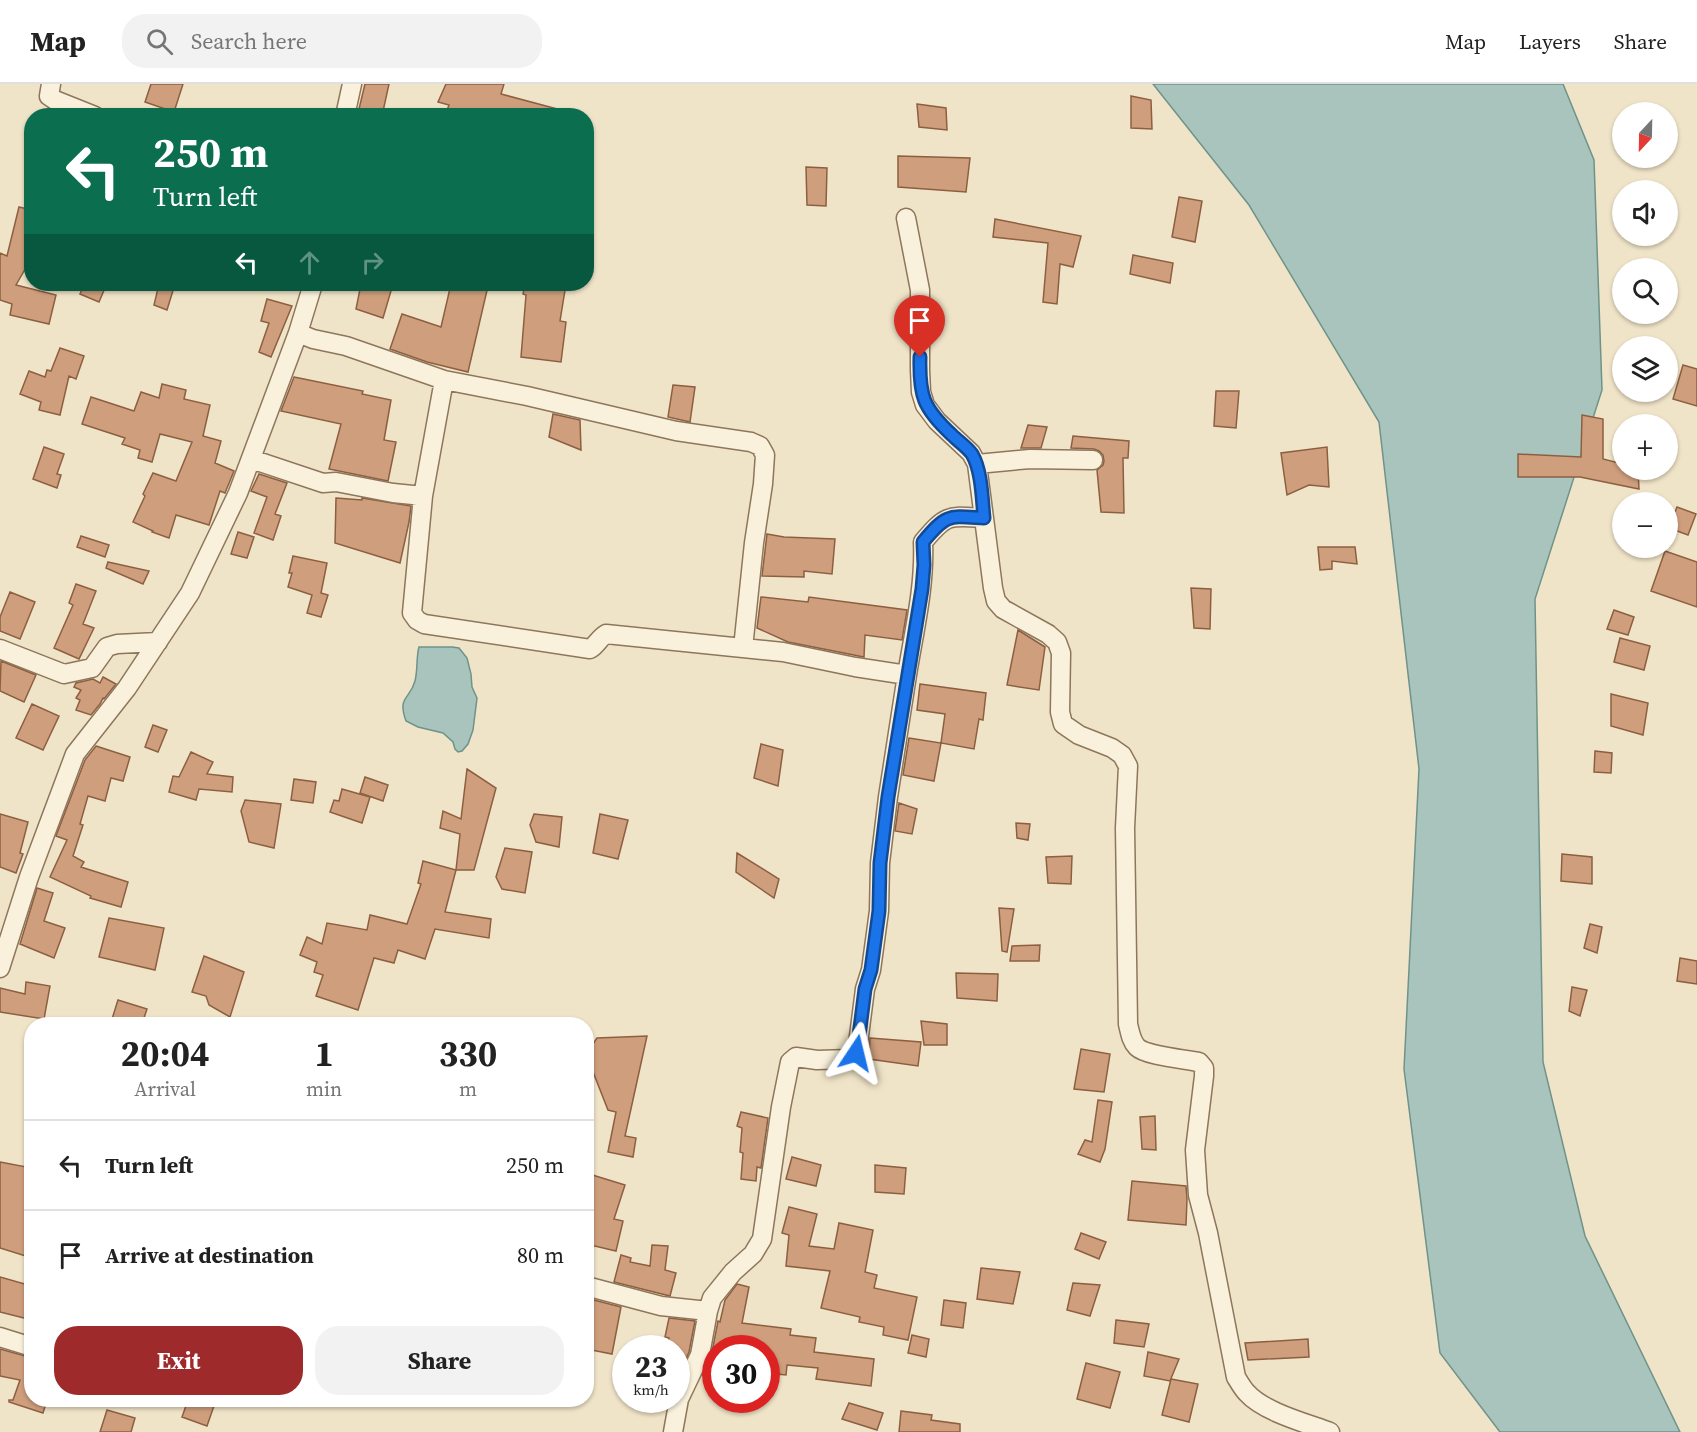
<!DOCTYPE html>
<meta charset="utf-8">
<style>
:root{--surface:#fff;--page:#f2f2f2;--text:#222;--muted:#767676;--line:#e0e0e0;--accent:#9e2a2b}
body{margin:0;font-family:"Source Serif 4",serif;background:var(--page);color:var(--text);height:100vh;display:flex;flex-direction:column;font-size:22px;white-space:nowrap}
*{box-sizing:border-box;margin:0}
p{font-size:20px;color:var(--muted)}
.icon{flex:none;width:33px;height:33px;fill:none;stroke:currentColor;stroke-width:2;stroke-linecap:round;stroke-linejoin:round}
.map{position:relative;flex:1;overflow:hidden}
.details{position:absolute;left:24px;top:933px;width:570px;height:390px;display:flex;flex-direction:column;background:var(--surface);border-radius:24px;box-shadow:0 2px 4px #0004}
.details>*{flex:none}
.hud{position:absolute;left:24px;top:24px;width:570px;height:183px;border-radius:24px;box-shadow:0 2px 4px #0004;background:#0b6e4f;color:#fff;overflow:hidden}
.needle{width:39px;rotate:202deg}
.buttons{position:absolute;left:1612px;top:18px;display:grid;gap:12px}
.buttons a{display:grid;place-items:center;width:66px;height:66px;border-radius:50%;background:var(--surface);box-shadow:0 2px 4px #0004;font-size:30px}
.speed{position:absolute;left:612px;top:1251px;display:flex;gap:12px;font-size:30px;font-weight:700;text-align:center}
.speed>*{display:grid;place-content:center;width:78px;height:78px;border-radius:50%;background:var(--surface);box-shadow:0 2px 4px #0004;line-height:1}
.speed small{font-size:15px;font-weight:400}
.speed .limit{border:9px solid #d22;background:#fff;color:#111}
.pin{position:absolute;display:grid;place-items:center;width:51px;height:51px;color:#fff;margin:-62px -26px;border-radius:50% 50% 50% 0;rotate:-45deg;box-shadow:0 0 6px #0007}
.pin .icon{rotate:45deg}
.me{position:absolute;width:66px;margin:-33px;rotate:10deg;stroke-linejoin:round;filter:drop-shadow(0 0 4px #0008)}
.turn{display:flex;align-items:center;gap:21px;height:126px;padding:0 30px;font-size:27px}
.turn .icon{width:78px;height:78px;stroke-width:2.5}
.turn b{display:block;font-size:42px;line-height:51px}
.lanes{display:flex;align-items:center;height:57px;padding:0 30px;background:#0003;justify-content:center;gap:30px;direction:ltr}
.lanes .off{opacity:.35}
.eta{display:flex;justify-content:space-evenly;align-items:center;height:102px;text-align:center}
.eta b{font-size:36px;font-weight:700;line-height:42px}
.button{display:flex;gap:12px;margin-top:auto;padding:12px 30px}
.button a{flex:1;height:69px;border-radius:24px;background:var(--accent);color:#fff;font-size:24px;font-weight:700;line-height:69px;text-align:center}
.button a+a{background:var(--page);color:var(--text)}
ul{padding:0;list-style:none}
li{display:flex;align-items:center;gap:18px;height:90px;padding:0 30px;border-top:2px solid var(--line)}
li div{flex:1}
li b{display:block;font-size:22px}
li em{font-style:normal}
header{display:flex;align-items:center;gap:36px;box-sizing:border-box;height:84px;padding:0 30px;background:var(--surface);border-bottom:2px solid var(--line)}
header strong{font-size:28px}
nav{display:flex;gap:33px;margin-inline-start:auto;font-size:21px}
.search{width:420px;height:54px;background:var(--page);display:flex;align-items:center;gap:15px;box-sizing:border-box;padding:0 21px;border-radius:24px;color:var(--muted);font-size:22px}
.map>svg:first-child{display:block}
</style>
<header>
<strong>Map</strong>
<div class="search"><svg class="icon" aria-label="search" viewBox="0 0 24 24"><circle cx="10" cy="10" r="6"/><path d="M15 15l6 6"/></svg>Search here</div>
<nav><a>Map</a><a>Layers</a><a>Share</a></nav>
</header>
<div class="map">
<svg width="1697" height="1348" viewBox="0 0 1697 1348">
<rect width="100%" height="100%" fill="#f0e4c8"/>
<path fill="#a9c4bc" stroke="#6f938a" stroke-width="1.5" d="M1153 0H1563L1594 76 1602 306 1535 515 1543 978 1585 1152 1680 1348H1500L1440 1269 1404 985 1419 685 1379 338 1249 121Z
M419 563H452L459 564 467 574 471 590 472 603 477 614 473 646 468 660 462 667 458 668 455 665 453 658 443 649 418 643 406 637C397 612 410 616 415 597 418 585 416 573 419 563Z"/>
<path fill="#cf9f7d" stroke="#8d5f41" stroke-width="1.5" d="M151 0H183L174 28 145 18Z
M365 0H389L382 32 358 29Z
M446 0H504L501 10 565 27 564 32H459L446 29 449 21 438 18Z
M1131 12 1151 16 1152 45 1131 44Z
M917 20 946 24 947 46 919 43Z
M898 72 970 74 966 108 898 103Z
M806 83 827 84 826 122 807 121Z
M1179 113 1202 117 1195 158 1172 153Z
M19 123 32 126V173L16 201 56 211 49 240 10 231 12 220 0 216V169L7 172Z
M995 135 1081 152 1073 183 1060 180 1057 220 1043 218 1048 159 993 153Z
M1133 171 1173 179 1170 199 1130 190Z
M84 200H94L105 204 99 218 80 210Z
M159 200H175L167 226 154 221Z
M361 200H393L383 234 356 225Z
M451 200H477L488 202 468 288 427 278 390 265 402 230 441 243Z
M525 200H566L560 237 566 238 561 278 521 273 526 211 523 210Z
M267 215 292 222 271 273 259 268 269 239 261 237Z
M60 264 84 272 76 295 69 292 60 331 39 326 41 318 20 310 29 287 45 293 47 286 51 287Z
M1683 281 1697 285V322L1673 315Z
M294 293 363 307 362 310 391 316 384 356 396 358 388 397 329 385 341 340 281 327Z
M162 300 186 306 184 315 210 321 203 352 221 357 215 379 234 387 225 409 220 407 209 441 176 431 169 454 152 448 153 447 133 438 145 412 143 410 153 389 176 397 192 358 160 350 152 378 138 374 140 366 122 360 125 354 82 340 91 313 134 327 141 308 159 314Z
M673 301 695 303 690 338 668 333Z
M1216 307H1239L1236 344 1214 342Z
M553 330 580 336 581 366 549 353Z
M1582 331 1603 335V375L1623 380V386H1638L1639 405 1580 393H1518V370L1581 373Z
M1028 341 1047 343 1041 364H1021Z
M1073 352 1129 357 1128 374H1123L1124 429 1101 428 1097 386 1103 381 1104 377 1103 371 1099 367 1094 365 1071 364Z
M44 363 64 370 57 390 61 391 57 404 33 395Z
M1327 363 1329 403 1309 401 1287 411 1281 369Z
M259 390 287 399 275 430 281 432 273 456 254 449 267 413 251 407Z
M336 414 362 416V414L411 422 409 438 400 479 335 459Z
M1677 423 1696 430 1688 451 1669 444Z
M238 448 254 453 247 474 231 470Z
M767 450 784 453 835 455 832 490 804 487V493L762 492Z
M81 452 109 461 105 473 77 463Z
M1318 463H1355L1357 480 1332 477V485L1320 486Z
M1665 467 1697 478V523L1651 507Z
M293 472 327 479 321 509 328 511 321 533 307 529 312 511 288 503 292 489H289Z
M108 478 149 487 143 500 106 484Z
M76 500 96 507 83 540 94 544 79 575 54 564 73 521 69 519Z
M1191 504 1211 505 1210 545 1194 544Z
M10 508 35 518 20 555 0 547V533Z
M761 513 808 518 809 513 907 526 902 556 865 551 864 573 788 558 757 544Z
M1614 526 1634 533 1628 551 1607 545Z
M1018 546 1045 563 1039 606 1007 601Z
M1620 554 1650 562 1644 586 1614 578Z
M1 577 36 591 24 618 0 607Z
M103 593 116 600 104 615 103 614 100 620 91 631 76 626 80 616 76 614 81 606 74 603 76 599 93 595 100 599Z
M920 600 986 609 983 636 979 635 974 665 941 659 945 630 917 626Z
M1611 610 1648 619 1643 651 1611 642Z
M32 620 59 632 43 666 16 654Z
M153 641 167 646 158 668 145 663Z
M909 654 941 659 934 697 903 691Z
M761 660 783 666 778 702 754 694Z
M96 662 130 673 123 697 111 694 105 717 88 712 80 740 83 741 73 772 84 778 81 783 128 798 121 823 90 814 91 812 50 793 67 756 56 752 85 676Z
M1595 667 1612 669 1611 689 1594 688Z
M191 668 213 678 207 690 233 693 232 708 199 705 196 716 169 708 173 692 179 693Z
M467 685 496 704 474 786H456L460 750 440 744 443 727 461 735Z
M365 693 388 701 383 717 360 709Z
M294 695 316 698 313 719 291 716Z
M342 705 370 713 362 739 330 728 334 716 339 717Z
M245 716 281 720 274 764 249 758 241 727Z
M899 719 917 725 912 750 895 747Z
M0 730 28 738 20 769 23 770 16 789 0 783Z
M534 730 562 733 559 763 536 758 530 741Z
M600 730 628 736 618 775 593 769Z
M1016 739 1030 740 1028 756 1017 754Z
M505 764 532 768 525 809 502 805 496 793Z
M737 769 779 795 774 814 736 788Z
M1562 770 1592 773V800L1561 797Z
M1072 772 1071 800 1048 799 1046 773Z
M423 777 456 786 445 828 491 835 489 854 435 845 425 875 398 866 394 879 374 874 358 926 316 912 323 891 314 888 317 878 300 871 307 853 322 860 327 839 367 846 370 831 407 840 421 800 418 799Z
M37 804 53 809 44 837 65 844 54 874 20 860Z
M999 824 1014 825 1007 868 1002 867Z
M109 834 164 844 155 886 99 873Z
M1590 840 1602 843 1597 869 1584 864Z
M1040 861 1039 877H1010L1012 862Z
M204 872 244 888 230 933 209 921 206 912 192 908Z
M1680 874 1697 877V900L1677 897Z
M956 889 998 890 997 917 957 914Z
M26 898 50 902 44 935 0 928V904L25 910Z
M1572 903 1587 906 1580 932 1569 927Z
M118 916 147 925 142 940H128L112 935Z
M921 937 947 940V961H924Z
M647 952 625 1052 636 1054 633 1073 608 1068 616 1028 608 1026 586 970 597 954Z
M870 954 921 958 918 982 869 975Z
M1081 965 1110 970 1104 1008 1074 1005Z
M1098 1016 1112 1018 1105 1065 1100 1078 1078 1070 1085 1056 1092 1058Z
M741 1028 768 1034 761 1084 757 1083 756 1097 741 1095 743 1069 740 1068 742 1044 737 1042Z
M1155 1032 1156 1066 1142 1065 1140 1033Z
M792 1073 821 1081 816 1102 786 1095Z
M0 1078 32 1084V1174L0 1164Z
M875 1081 906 1084 904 1110 875 1108Z
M586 1089 625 1101 614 1135 623 1137 616 1167 586 1160V1137L591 1118 586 1117Z
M1132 1097 1186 1102 1187 1115 1186 1141 1128 1136Z
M789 1123 817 1130 809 1162 834 1165 839 1139 873 1146 865 1188 877 1191 874 1204 917 1213 908 1256 883 1251 884 1243 859 1238 860 1233 821 1224 830 1187 786 1182 789 1151 782 1149Z
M1081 1149 1106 1158 1099 1175 1075 1165Z
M652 1161 668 1162 665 1186 676 1189 670 1212 614 1198 621 1171 631 1174 630 1178 650 1182Z
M981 1184 1020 1188 1013 1220 977 1215Z
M0 1193 32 1202V1236L0 1228Z
M1073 1199 1100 1201 1090 1232 1067 1226Z
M737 1200 749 1203 742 1239 791 1245 790 1251 816 1254 814 1268 874 1275 871 1302 816 1295 818 1284 787 1281 786 1291 766 1289V1264H716V1295L703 1291 711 1273 718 1237 720 1238 725 1216Z
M586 1214 621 1223 612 1270 586 1265Z
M944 1216 966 1219 963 1244 941 1241Z
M669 1234 695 1237 689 1268 682 1284 676 1281V1264H665L669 1254 665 1253Z
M1116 1236 1149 1240 1144 1263 1114 1259Z
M912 1251 929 1255 926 1273 908 1269Z
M1308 1255 1309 1273 1248 1276 1245 1259Z
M0 1265 32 1274V1316H47L43 1329 9 1318V1316H13L20 1296 0 1292Z
M1148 1268 1179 1275 1170 1297 1144 1292Z
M1086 1279 1120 1288 1110 1324 1077 1315Z
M1171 1295 1198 1300 1189 1338 1162 1331Z
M188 1316H216L207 1342 182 1333Z
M849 1319 883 1329 877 1346 842 1335Z
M107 1326 135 1334 131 1348H100Z
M901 1327 932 1331 931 1336 960 1340V1348H899Z"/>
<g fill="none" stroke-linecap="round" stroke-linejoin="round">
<g stroke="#8d765c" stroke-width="21">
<path id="street" d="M51 0 49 12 55 16 95 32
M345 32 352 0
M906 134 920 206V286L921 308 925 321 937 337 971 369 977 380 993 504 996 517 1003 525 1048 550 1057 558 1061 569 1060 628 1063 640 1079 651 1112 664 1122 671 1128 682 1125 744 1128 940C1130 948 1131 957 1137 963 1146 972 1185 975 1199 978L1204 984V992L1195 1066 1198 1111 1208 1149 1236 1293C1239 1298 1243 1305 1247 1309 1264 1328 1306 1339 1330 1348
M313 200 298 249 313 255 346 262 444 296 527 312 676 347 751 358 760 362 765 371 763 400 754 459 743 564 783 568 855 583 907 591 888 713 880 779 879 827 871 886 865 905 859 952 856 969 850 975 817 976 796 973 790 978 781 1023 762 1155 753 1170 733 1188 712 1214 708 1227 700 1271 679 1315 673 1348
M444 296 423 412 412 529 417 536 424 540 590 565C597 561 599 554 606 550L743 564
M251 375 323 399 336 398 393 409 423 412
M977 380 1030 375 1093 376
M0 565 64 590 92 584 107 563 117 560 158 558
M907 591C914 547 925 503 923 458 947 429 949 432 984 434
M0 884 29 793 75 670 127 604 190 509 238 409 298 249
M586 1202 661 1222 708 1227
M0 1253 32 1263"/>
</g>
<use href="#street" stroke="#faf1dc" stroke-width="18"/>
</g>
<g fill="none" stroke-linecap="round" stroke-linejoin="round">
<g stroke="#114b97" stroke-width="15">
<path id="route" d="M856 969 859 952 865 905 871 886 879 827 880 779 888 713 922 505 924 481 923 458C947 429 949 432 984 434 982 415 982 387 972 370 967 363 958 357 952 351 923 324 919 312 920 273"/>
</g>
<use href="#route" stroke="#1a73e8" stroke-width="10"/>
</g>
</svg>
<div class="buttons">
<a><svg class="needle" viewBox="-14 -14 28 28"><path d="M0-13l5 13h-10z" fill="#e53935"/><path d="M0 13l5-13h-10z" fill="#767676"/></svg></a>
<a><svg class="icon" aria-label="sound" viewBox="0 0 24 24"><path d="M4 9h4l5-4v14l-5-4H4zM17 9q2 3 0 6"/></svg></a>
<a><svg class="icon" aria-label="search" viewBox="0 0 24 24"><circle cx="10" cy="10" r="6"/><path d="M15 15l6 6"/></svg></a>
<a><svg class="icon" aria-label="layers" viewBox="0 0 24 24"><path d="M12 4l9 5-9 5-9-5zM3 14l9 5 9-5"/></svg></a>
<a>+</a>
<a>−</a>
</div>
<div class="speed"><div>23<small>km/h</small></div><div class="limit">30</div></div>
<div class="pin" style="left:920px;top:273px;background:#d93025"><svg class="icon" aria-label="arrive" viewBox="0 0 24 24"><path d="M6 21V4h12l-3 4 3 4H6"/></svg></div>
<svg class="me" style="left:856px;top:969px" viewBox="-20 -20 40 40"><path d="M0-17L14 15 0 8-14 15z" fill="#1a73e8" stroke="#fff" stroke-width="4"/></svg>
<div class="hud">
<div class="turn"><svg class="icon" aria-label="left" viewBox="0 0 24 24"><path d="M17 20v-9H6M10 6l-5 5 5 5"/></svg><div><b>250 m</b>Turn left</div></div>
<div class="lanes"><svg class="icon" aria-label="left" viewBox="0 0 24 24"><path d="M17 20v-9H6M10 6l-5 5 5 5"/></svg><svg class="icon off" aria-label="ahead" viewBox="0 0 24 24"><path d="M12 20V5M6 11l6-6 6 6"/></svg><svg class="icon off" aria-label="right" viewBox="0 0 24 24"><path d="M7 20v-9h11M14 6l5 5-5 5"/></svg></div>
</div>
<section class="details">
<div class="eta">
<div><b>20:04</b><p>Arrival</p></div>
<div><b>1</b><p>min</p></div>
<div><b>330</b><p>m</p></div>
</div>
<ul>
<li><svg class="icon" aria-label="left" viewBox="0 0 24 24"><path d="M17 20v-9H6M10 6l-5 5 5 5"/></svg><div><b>Turn left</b></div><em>250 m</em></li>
<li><svg class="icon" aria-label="arrive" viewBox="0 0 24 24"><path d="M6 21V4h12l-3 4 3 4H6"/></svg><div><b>Arrive at destination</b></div><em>80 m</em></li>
</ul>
<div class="button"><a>Exit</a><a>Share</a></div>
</section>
</div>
